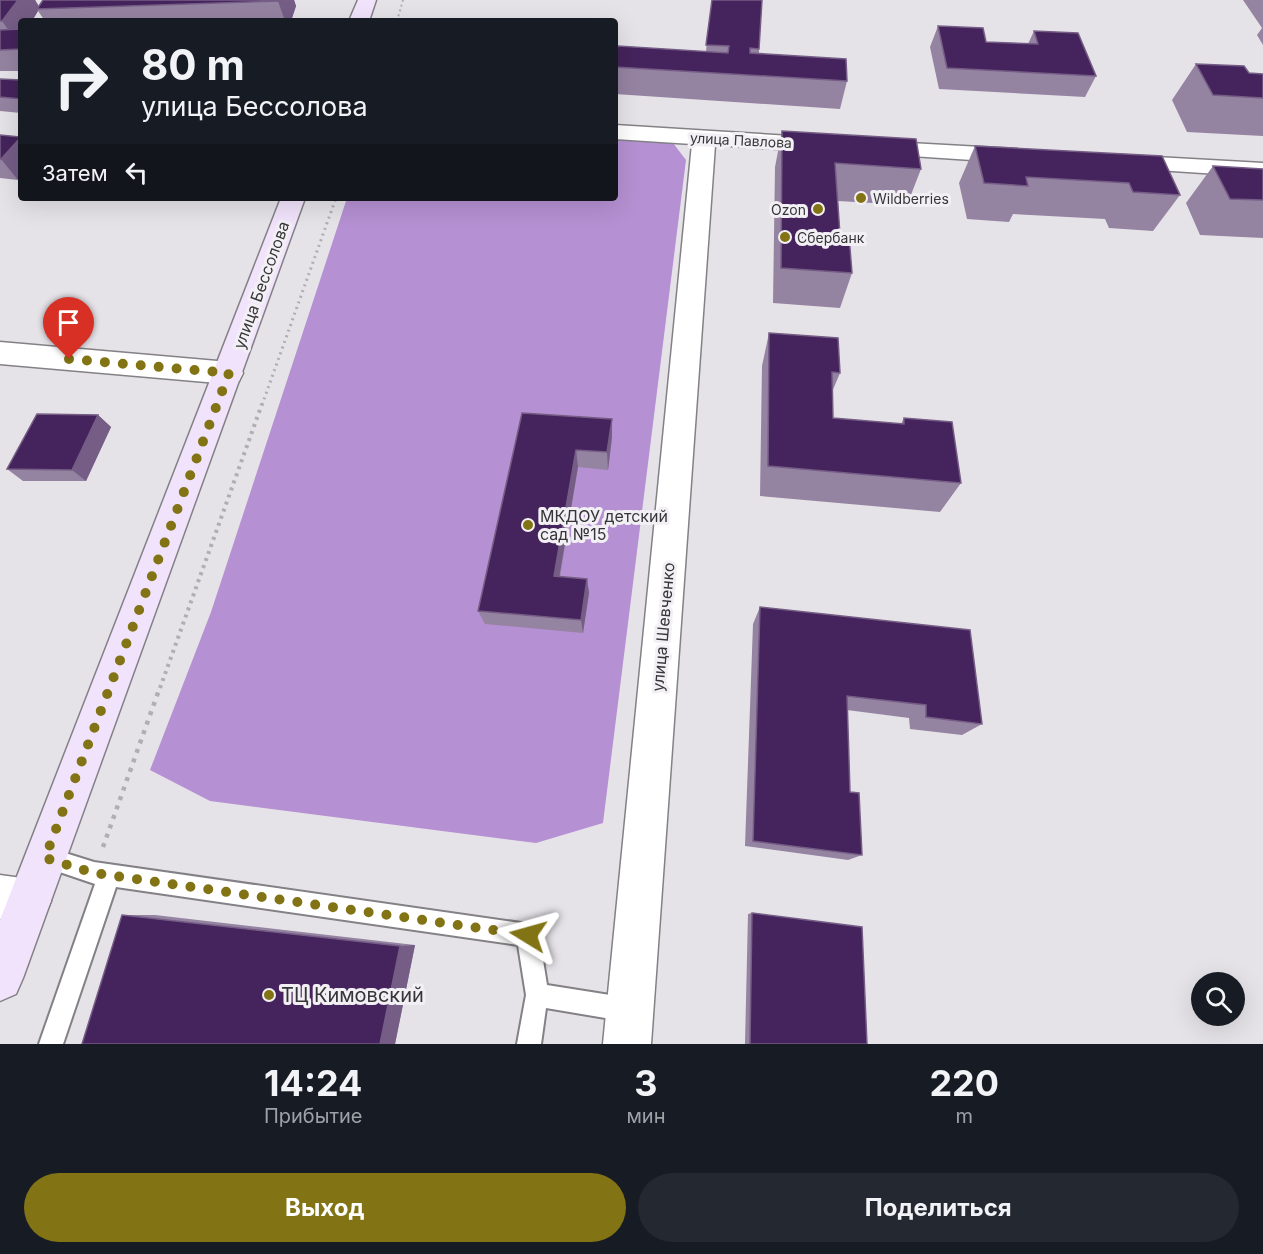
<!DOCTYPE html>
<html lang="ru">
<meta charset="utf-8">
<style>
:root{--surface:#171b24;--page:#242831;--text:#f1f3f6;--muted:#9ea1a6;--accent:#827315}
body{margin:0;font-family:Inter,sans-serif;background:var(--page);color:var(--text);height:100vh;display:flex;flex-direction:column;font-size:22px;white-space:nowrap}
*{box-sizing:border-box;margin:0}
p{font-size:20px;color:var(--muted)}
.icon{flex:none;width:33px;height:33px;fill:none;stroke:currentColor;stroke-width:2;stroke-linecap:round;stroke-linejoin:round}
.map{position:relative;height:1044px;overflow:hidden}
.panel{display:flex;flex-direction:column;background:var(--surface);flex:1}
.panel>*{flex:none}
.guide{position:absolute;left:18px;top:18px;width:600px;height:183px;border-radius:6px;box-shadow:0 6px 24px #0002;background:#171b24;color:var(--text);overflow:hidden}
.buttons{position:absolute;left:1191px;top:972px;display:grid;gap:12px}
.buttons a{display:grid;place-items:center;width:54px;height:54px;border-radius:50%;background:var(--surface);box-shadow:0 6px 24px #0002;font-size:30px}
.pin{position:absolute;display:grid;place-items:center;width:51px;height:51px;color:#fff;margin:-62px -26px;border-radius:50% 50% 50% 0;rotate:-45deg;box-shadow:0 0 6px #0007}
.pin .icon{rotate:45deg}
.me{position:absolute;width:66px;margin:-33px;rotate:278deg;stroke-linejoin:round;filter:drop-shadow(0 0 4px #0008)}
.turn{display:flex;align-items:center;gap:21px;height:126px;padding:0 24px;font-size:27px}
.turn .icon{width:78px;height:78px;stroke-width:2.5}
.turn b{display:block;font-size:42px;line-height:51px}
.then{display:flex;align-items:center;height:57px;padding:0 24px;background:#0003;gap:12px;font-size:22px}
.eta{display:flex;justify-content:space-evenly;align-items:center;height:102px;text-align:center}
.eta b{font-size:36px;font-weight:700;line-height:42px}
.primary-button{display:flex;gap:12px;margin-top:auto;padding:12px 24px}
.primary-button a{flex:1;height:69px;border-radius:36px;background:var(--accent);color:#fff;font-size:24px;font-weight:700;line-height:69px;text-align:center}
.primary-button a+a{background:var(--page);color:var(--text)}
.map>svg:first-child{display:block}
</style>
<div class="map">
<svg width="1263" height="1044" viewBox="0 0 1263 1044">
<rect width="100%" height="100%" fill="#e5e3e8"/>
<path fill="#b590d2" d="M615 139 673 143 686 160 603 823 536 843 210 801 150 770 211 612 347 198H615Z"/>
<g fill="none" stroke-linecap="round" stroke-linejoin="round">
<g stroke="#838185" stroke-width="4">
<path id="lane" d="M46 847 94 862 528 924 536 927 539 935 547 985 629 998 637 1002 641 1010 637 1018 629 1022 546 1008 541 1044H517L526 995 518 945 116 887 63 1044H39L95 884 39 865 35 858 39 851Z"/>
</g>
<g stroke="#838185" stroke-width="3">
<path id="street" d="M615 125 823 138 831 140 834 145 831 150 823 152 715 145 651 1044H603L692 144 615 139Z
M874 141 1017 149 1025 151 1029 156 1025 161 1017 163 866 153 863 148 866 143Z
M1120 155 1263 163V177L1112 167 1108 162 1112 157Z
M0 342 229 362 239 365 243 373 239 381 229 384 0 364Z
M0 875 29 879 44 886 51 901 44 916 29 923 0 919Z"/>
</g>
<g stroke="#838185" stroke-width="3">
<path id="secondary" d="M358 0H376L369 21H349Z
M281 198H305L23 978 16 994 0 1001V920Z"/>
</g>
<path stroke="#afaeb2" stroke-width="2" stroke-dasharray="2 3" stroke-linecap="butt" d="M397 21 403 0"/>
<path stroke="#afaeb2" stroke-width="3" stroke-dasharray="2 4" stroke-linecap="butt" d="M262 405 336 198"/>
<path stroke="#afaeb2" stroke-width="4" stroke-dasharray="3 4.5" stroke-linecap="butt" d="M160 688 262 404"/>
<path stroke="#afaeb2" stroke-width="4.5" stroke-dasharray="4 6" stroke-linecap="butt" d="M103 847 160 687"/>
<use href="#lane" fill="#fff" fill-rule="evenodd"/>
<use href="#street" fill="#fff" fill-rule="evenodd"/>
<use href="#secondary" fill="#f1e3fb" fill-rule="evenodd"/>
</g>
<path fill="#9583a2" d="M0 0H35L39 6 294 0 296 6 291 21H45L38 11 32 21H21V71H0Z
M712 0 759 49V53L847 81 840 109 615 94V60L706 51Z
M1243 0H1263V45L1257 35 1262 28Z
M938 26 986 42 1028 44 1034 31 1096 76 1085 97 939 89 930 47Z
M1196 64 1249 73 1263 74V136L1187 132 1172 100Z
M0 79 21 80V113L0 111Z
M782 131 921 169 907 205 838 201 840 235 852 273 840 308 773 303 775 167Z
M0 135 18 180 0 178Z
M975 146 1180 195 1153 231 1109 228 1105 219 1013 214 1009 222 967 219 959 183Z
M1213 166 1263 169V238L1200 235 1186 203Z
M769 333 840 373 832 392 833 418 901 424 904 418 961 483 940 512 760 496 762 366Z
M522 413 612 419V437L608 470 578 467 560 577 587 579 589 593 583 633 485 624 478 611Z
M98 415 111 427 86 481H23L7 469Z
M760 607 982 724 962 735 910 729 909 718 847 710 850 792 862 855 848 860 745 846 753 624Z
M752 913 867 1044H745L748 914Z
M122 915H155L415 945 395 1044Z"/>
<path fill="#755d86" d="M18 0H35L40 9H37L38 11 32 21H21V36L17 42 2 21Z
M278 0H294L296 6 291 21H285L278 1Z
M21 137V176L18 180 1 159Z
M98 415 111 427 86 481 72 470Z
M612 419V437L608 470 607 452Z
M576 450 578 467 557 590 554 576Z
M587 579 589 593 583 633 581 620Z
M415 945 395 1044H380L400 946Z"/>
<path fill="#45235c" stroke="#755d86" stroke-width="1.5" d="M0 0H18L2 21H0Z
M43 0H278V1L37 9Z
M712 0H762L759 49 750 48V53L846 59 847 81 615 67V60L618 46 728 53 729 46 706 45Z
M938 26 983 28 986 42 1038 44 1034 31 1078 33 1096 76 947 68Z
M21 29V49L0 50V30Z
M1196 64 1244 66 1249 73 1263 74V98L1213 95Z
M0 79 21 80V99L0 97Z
M782 131 916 139 921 169 835 163 840 235 849 236 852 273 781 268Z
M0 135 21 137 1 159H0Z
M975 146 1162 156 1180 195 1133 192 1129 183 1026 177 1028 186 984 183Z
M1213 166 1263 169V200L1230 199Z
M769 333 838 338 840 373 832 372 833 418 904 424V418L952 422 961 483 768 466Z
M522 413 612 419 607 452 576 450 554 576 587 579 581 620 478 611Z
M37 414 98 415 72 470 7 469Z
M760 607 970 630 982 724 926 717V705L847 696 850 792 859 793 862 855 753 841Z
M752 913 862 927 867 1044H750Z
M122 915 400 946 380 1044H82Z"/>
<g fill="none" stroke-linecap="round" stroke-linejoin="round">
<path stroke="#827315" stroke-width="10" stroke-dasharray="0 18" d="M69 359 229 373 45 858 94 873 528 935"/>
</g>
<g fill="#827315" stroke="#f3f0f5" stroke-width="2">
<circle cx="861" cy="198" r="6"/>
<circle cx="818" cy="209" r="6"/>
<circle cx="785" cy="237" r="6"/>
<circle cx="528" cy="525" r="6"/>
<circle cx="269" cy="995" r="6"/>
</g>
<g text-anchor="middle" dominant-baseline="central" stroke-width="6" stroke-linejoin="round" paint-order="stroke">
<g font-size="14" fill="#363537" stroke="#f3f0f5">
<text transform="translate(741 140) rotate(3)">улица Павлова</text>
</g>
<g font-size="14" fill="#363537" stroke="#f3f0f5" text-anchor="start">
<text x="873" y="198">Wildberries</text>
<text x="806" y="209" text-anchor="end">Ozon</text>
<text x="797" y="237">Сбербанк</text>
</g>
<g font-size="16" fill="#363537" stroke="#f3f0f5">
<text transform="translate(261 285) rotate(-70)">улица Бессолова</text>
<text transform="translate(663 627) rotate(-85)">улица Шевченко</text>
</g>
<g font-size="16" fill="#363537" stroke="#f3f0f5" text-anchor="start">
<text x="540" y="516">МКДОУ детский<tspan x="540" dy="18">сад №15</tspan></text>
</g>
<g font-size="20" fill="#363537" stroke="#f3f0f5" text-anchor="start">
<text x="281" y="995">ТЦ Кимовский</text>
</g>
</g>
</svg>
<div class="buttons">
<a><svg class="icon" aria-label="search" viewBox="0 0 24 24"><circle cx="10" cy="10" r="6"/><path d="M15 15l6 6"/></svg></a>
</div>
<div class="pin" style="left:69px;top:359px;background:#d93025"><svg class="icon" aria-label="arrive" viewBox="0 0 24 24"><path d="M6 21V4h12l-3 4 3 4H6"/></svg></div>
<svg class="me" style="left:528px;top:935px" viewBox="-20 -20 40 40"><path d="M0-17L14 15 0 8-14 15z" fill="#827315" stroke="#fff" stroke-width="4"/></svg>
<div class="guide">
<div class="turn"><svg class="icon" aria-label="right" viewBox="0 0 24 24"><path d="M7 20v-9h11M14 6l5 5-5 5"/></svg><div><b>80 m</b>улица Бессолова</div></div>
<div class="then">Затем<svg class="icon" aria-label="left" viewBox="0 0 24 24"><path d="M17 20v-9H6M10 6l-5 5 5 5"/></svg></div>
</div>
</div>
<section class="panel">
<div class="eta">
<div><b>14:24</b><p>Прибытие</p></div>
<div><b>3</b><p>мин</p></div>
<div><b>220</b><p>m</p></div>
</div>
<div class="primary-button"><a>Выход</a><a>Поделиться</a></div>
</section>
